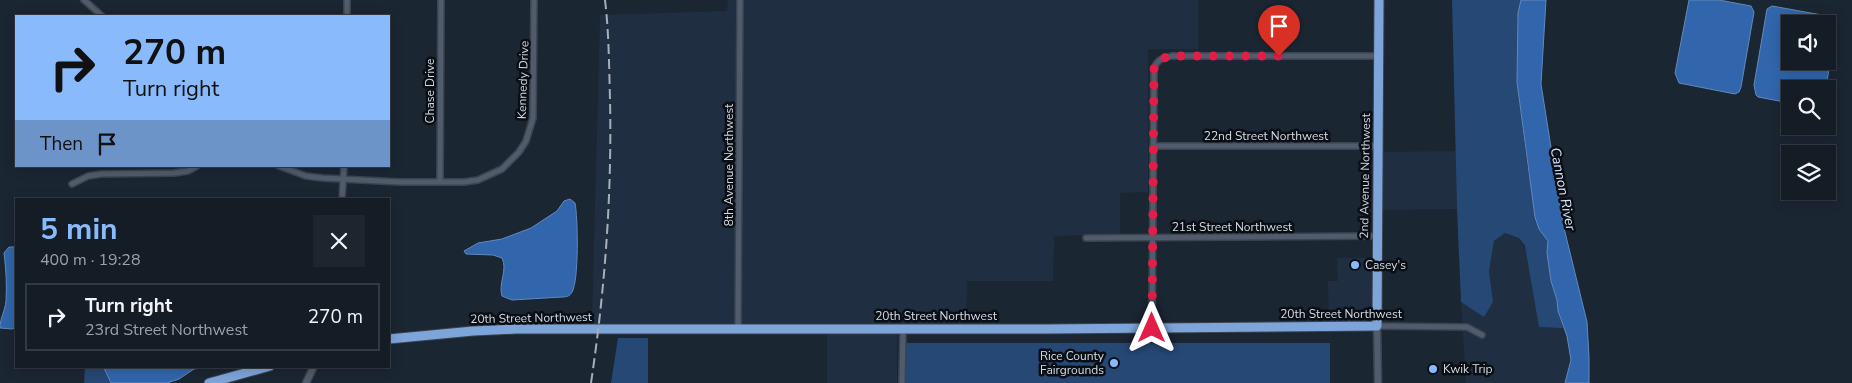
<!DOCTYPE html>
<meta charset="utf-8">
<style>
:root{--surface:#141c26;--page:#1d252e;--text:#f1f3f6;--muted:#9da1a7;--line:#333a43;--accent:#89bafc}
body{margin:0;font-family:"Nunito Sans",sans-serif;background:var(--page);color:var(--text);height:100vh;display:flex;flex-direction:column;font-size:19px;white-space:nowrap}
*{box-sizing:border-box;margin:0}
p{font-size:16px;color:var(--muted)}
.icon{flex:none;width:28px;height:28px;fill:none;stroke:currentColor;stroke-width:2;stroke-linecap:round;stroke-linejoin:round}
.map{position:relative;flex:1;overflow:hidden}
.details{position:absolute;left:15px;top:198px;width:375px;height:170px;display:flex;flex-direction:column;background:var(--surface);border-radius:0px;box-shadow:0 2px 12px #0003,0 0 0 1px var(--line)}
.details>*{flex:none}
.banner{position:absolute;left:15px;top:15px;width:375px;height:152px;border-radius:0px;box-shadow:0 2px 12px #0003,0 0 0 1px var(--line);background:#89bafc;color:#111;overflow:hidden}
.fabs{position:absolute;left:1781px;top:15px;display:grid;gap:10px}
.fabs a{display:grid;place-items:center;width:55px;height:55px;border-radius:0px;background:var(--surface);box-shadow:0 2px 12px #0003,0 0 0 1px var(--line);font-size:25px}
.pin{position:absolute;display:grid;place-items:center;width:42px;height:42px;color:#fff;margin:-51px -21px;border-radius:50% 50% 50% 0;rotate:-45deg;box-shadow:0 0 5px #0007}
.pin .icon{rotate:45deg}
.me{position:absolute;width:55px;margin:-28px;rotate:0deg;stroke-linejoin:round;filter:drop-shadow(0 0 4px #0008)}
.turn{display:flex;align-items:center;gap:18px;height:105px;padding:0 25px;font-size:22px}
.turn .icon{width:65px;height:65px;stroke-width:2.5}
.turn b{display:block;font-size:35px;line-height:42px}
.then{display:flex;align-items:center;height:48px;padding:0 25px;background:#0003;gap:10px;font-size:19px}
.round{display:grid;place-items:center;flex:none;width:52px;height:52px;border-radius:0px;background:var(--page)}
.head{display:flex;align-items:center;justify-content:space-between;height:85px;padding:0 25px}
h1{font-size:30px;font-weight:700;line-height:38px;color:var(--accent)}
ul{padding:0;list-style:none}
li{display:flex;align-items:center;gap:15px;height:68px;margin:0 10px 8px;padding:0 15px;border:2px solid var(--line);border-radius:0px}
li div{flex:1}
li b{display:block;font-size:19px}
li em{font-style:normal}
.map>svg:first-child{display:block}
</style>
<div class="map">
<svg width="1852" height="383" viewBox="0 0 1852 383">
<rect width="100%" height="100%" fill="#1b2633"/>
<path fill="#202e41" d="M728 0H1198V49H1148V192L1120 193V234L1054 236 1053 281H967L966 323H592L600 15 727 11Z
M1456 151 1457 209 1382 210 1381 152Z
M1505 233 1519 238 1572 328 1574 383H1466L1461 302 1483 316 1493 302 1489 271 1494 241Z
M1337 258H1380V322L1329 323 1328 281H1338Z
M827 331H897V383H827Z"/>
<path fill="#264874" d="M1452 0H1521L1518 13 1517 82 1527 164 1539 229 1548 241 1547 253 1551 281 1557 301 1558 311 1563 328 1539 327 1525 246 1519 238 1505 233 1494 241 1489 271 1493 302 1484 317 1461 302 1457 209Z
M618 338H648V383H611Z
M899 343H1330V383H899Z
M85 366H103L111 383H84Z"/>
<path fill="#3166ac" stroke="#6289bc" fill-rule="evenodd" d="M1521 0H1546L1541 84 1563 224 1587 322 1589 357V383H1565L1571 360 1567 336 1558 311 1557 300 1551 281 1547 253 1548 241 1539 229 1535 217 1517 82 1518 13Z
M1689 0H1719L1751 6 1754 12 1741 87 1739 92 1735 94 1679 83 1675 73Z
M1772 6 1833 17 1836 21 1826 89H1790V103L1758 97 1756 95 1754 85 1767 9ZM1790 24H1828V61H1790Z
M570 199 575 203C578 217 579 281 572 292 570 296 567 297 562 297L512 300 502 296C498 283 508 270 502 258L493 255 466 254 464 251 478 243 502 239 531 228 557 211 564 201Z
M9 247H16V327L12 329 0 328C0 318 5 311 6 301 7 285 6 269 4 253Z
M103 366H215L194 369 179 379 167 383H111Z"/>
<g fill="none" stroke-linecap="round" stroke-linejoin="round">
<g stroke="#3b434f" stroke-width="8">
<path id="minor" d="M84 0 102 16
M347 16V0
M1153 146H1378
M279 166 306 176 323 178 400 182H464L478 180 502 169 519 152 526 141 533 118 534 0
M440 182 441 0
M72 184 88 176 101 174 174 173 188 171 197 166
M342 199 344 166
M1086 238 1377 236
M1377 326 1467 327 1482 335
M1152 328 1154 69C1157 59 1163 58 1172 56H1379
M738 329 740 0
M902 383 903 329"/>
</g>
<g stroke="#3b434f" stroke-width="9">
<path id="tertiary" d="M1377 326 1378 383
M306 383 314 366"/>
</g>
<g stroke="#3b434f" stroke-width="11">
<path id="trunk" d="M389 339 473 331 516 329H1045L1377 326 1379 0
M209 383 270 366"/>
</g>
<use href="#minor" stroke="#505c6c" stroke-width="5"/>
<use href="#tertiary" stroke="#505c6c" stroke-width="6"/>
<use href="#trunk" stroke="#7da5da" stroke-width="9"/>
<path stroke="#a7afb9" stroke-width="2" stroke-dasharray="10 5" stroke-linecap="butt" d="M591 383C605 289 612 194 610 99 609 66 609 33 605 0"/>
</g>
<g fill="none" stroke-linecap="round" stroke-linejoin="round">
<path stroke="#e11d48" stroke-width="9" stroke-dasharray="0 16.2" d="M1152 328 1154 69C1156 60 1163 58 1172 56H1279"/>
</g>
<g fill="#89bafc" stroke="#0a0e15" stroke-width="2">
<circle cx="1355" cy="265" r="5"/>
<circle cx="1114" cy="363" r="5"/>
<circle cx="1433" cy="369" r="5"/>
</g>
<g text-anchor="middle" dominant-baseline="central" stroke-width="5" stroke-linejoin="round" paint-order="stroke">
<g font-size="12" fill="#d3dae3" stroke="#0a0e15">
<text transform="translate(523 80) rotate(-88)">Kennedy Drive</text>
<text transform="translate(430 91) rotate(-90)">Chase Drive</text>
<text x="1266" y="136">22nd Street Northwest</text>
<text transform="translate(729 165) rotate(-90)">8th Avenue Northwest</text>
<text transform="translate(1365 176) rotate(-89)">2nd Avenue Northwest</text>
<text x="1232" y="227">21st Street Northwest</text>
<text x="1341" y="314">20th Street Northwest</text>
<text x="936" y="316">20th Street Northwest</text>
<text transform="translate(531 318) rotate(-1)">20th Street Northwest</text>
</g>
<g font-size="12" fill="#d3dae3" stroke="#0a0e15" text-anchor="start">
<text x="1365" y="265">Casey's</text>
<text x="1104" y="356" text-anchor="end">Rice County<tspan x="1104" dy="14">Fairgrounds</tspan></text>
<text x="1443" y="369">Kwik Trip</text>
</g>
<g font-size="14" font-style="italic" fill="#d5e3f7" stroke="#0a0e15">
<text transform="translate(1563 189) rotate(79)">Cannon River</text>
</g>
</g>
</svg>
<div class="fabs">
<a><svg class="icon" aria-label="sound" viewBox="0 0 24 24"><path d="M4 9h4l5-4v14l-5-4H4zM17 9q2 3 0 6"/></svg></a>
<a><svg class="icon" aria-label="search" viewBox="0 0 24 24"><circle cx="10" cy="10" r="6"/><path d="M15 15l6 6"/></svg></a>
<a><svg class="icon" aria-label="layers" viewBox="0 0 24 24"><path d="M12 4l9 5-9 5-9-5zM3 14l9 5 9-5"/></svg></a>
</div>
<div class="pin" style="left:1279px;top:56px;background:#d93025"><svg class="icon" aria-label="arrive" viewBox="0 0 24 24"><path d="M6 21V4h12l-3 4 3 4H6"/></svg></div>
<svg class="me" style="left:1152px;top:328px" viewBox="-20 -20 40 40"><path d="M0-17L14 15 0 8-14 15z" fill="#e11d48" stroke="#fff" stroke-width="4"/></svg>
<div class="banner">
<div class="turn"><svg class="icon" aria-label="right" viewBox="0 0 24 24"><path d="M7 20v-9h11M14 6l5 5-5 5"/></svg><div><b>270 m</b>Turn right</div></div>
<div class="then">Then<svg class="icon" aria-label="arrive" viewBox="0 0 24 24"><path d="M6 21V4h12l-3 4 3 4H6"/></svg></div>
</div>
<section class="details">
<div class="head"><div><h1>5 min</h1><p>400 m · 19:28</p></div><a class="round"><svg class="icon" aria-label="close" viewBox="0 0 24 24"><path d="M6 6l12 12M18 6L6 18"/></svg></a></div>
<ul>
<li><svg class="icon" aria-label="right" viewBox="0 0 24 24"><path d="M7 20v-9h11M14 6l5 5-5 5"/></svg><div><b>Turn right</b><p>23rd Street Northwest</p></div><em>270 m</em></li>
</ul>
</section>
</div>
